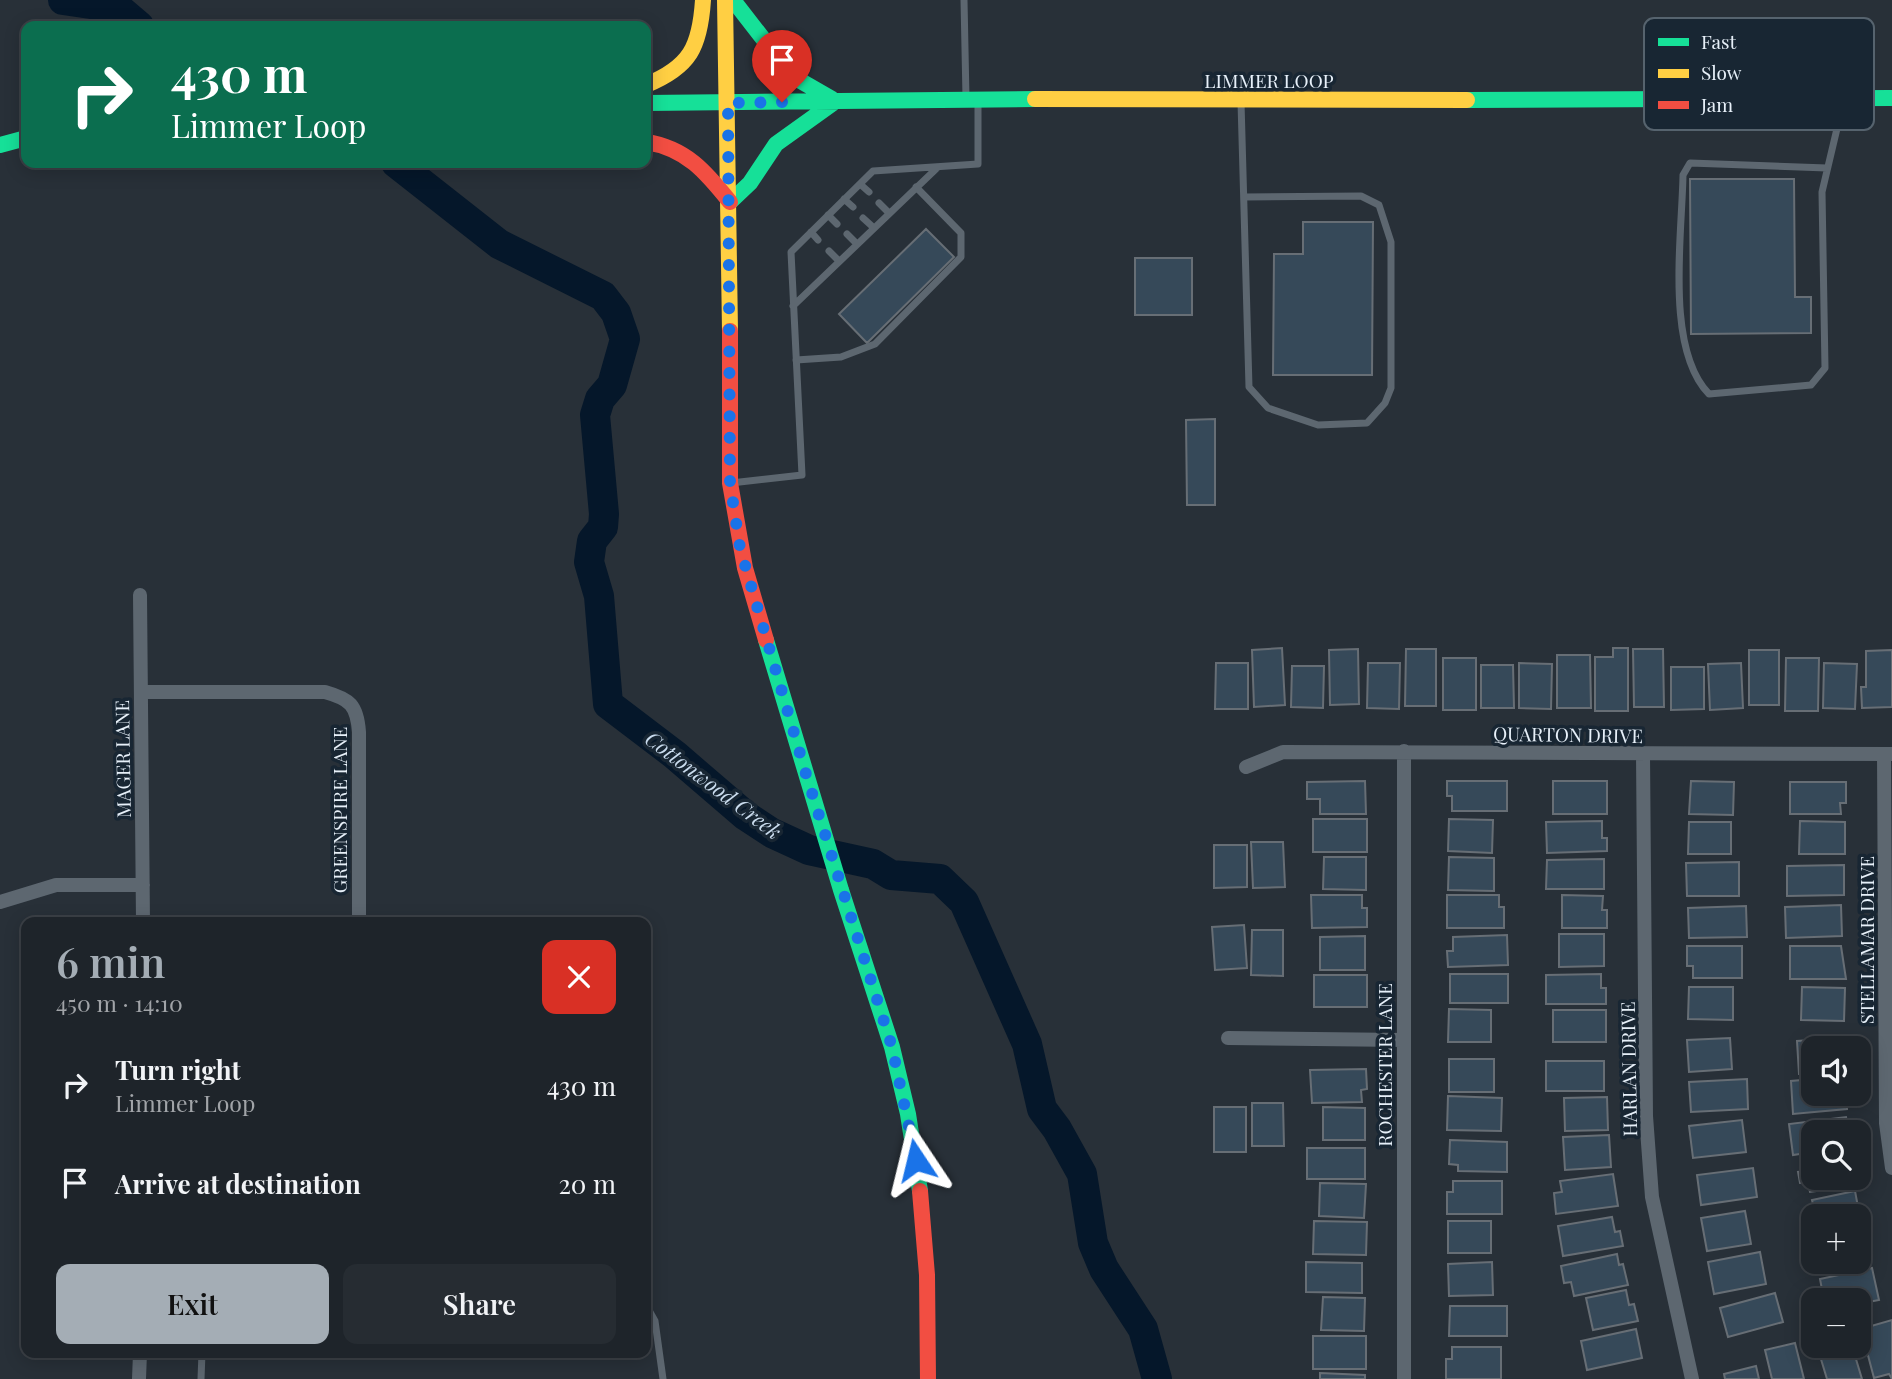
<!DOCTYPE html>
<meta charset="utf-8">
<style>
:root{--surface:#1e242a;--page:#262c32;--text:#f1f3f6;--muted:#a1a4a8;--line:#3c4147;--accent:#a4adb5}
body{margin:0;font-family:"Playfair Display",serif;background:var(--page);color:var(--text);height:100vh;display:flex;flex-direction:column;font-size:26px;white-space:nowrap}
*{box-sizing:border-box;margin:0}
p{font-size:23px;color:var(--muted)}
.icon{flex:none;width:38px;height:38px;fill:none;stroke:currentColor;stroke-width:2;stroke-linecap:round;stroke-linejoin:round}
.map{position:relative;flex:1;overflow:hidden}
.sheet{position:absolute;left:21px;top:917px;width:630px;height:441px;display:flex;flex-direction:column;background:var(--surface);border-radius:14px;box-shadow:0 4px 18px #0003,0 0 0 2px var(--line)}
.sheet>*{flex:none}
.hud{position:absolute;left:21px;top:21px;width:630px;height:147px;border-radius:14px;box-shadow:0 4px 18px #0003,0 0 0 2px var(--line);background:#0b6e4f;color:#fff;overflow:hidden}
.controls{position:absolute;left:1801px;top:1036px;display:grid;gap:14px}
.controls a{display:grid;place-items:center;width:70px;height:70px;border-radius:14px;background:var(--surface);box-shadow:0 4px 18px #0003,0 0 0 2px var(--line);font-size:35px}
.pin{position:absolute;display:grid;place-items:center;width:60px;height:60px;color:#fff;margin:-72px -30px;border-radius:50% 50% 50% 0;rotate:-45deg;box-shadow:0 0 7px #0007}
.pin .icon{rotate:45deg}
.me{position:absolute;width:77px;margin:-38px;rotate:350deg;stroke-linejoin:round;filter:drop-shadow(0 0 5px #0008)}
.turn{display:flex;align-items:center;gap:24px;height:147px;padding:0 35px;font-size:32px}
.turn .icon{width:91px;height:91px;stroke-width:2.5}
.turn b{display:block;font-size:49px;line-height:60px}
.round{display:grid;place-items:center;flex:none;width:74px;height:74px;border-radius:14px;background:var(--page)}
.head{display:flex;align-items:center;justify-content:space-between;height:119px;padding:0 35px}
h1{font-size:42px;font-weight:600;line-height:52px;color:var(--accent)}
.cta{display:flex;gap:14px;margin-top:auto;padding:14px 35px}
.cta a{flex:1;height:80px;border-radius:14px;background:var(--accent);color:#111;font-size:28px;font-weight:600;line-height:80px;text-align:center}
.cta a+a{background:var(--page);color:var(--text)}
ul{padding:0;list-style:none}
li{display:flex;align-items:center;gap:21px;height:98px;padding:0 35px}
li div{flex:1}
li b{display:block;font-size:26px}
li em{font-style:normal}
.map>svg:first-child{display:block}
</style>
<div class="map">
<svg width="1892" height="1379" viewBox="0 0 1892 1379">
<rect width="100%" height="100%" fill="#283038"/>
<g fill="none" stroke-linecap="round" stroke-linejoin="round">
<path stroke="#05172a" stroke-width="30" d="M63 0 118 8 139 26
M396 163 499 244 603 296 616 313 625 339 612 385 600 399 595 415 604 514 603 527 592 541 589 562 599 596 608 704 675 755 746 816 772 833 809 850 873 864 891 875 940 879 964 902 1027 1044 1042 1109 1057 1129 1082 1174 1093 1243 1104 1269 1143 1329 1157 1379"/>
</g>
<path fill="#364959" stroke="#676e75" stroke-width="2" d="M1690 179H1794L1795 297H1811V333L1691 334Z
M1303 222H1373L1372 375H1273L1274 254H1303Z
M926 229 954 257 867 343 839 314Z
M1135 258H1192V315H1135Z
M1215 419V505H1187L1186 420Z
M1282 648 1285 705 1254 707 1252 650Z
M1613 648H1628V711H1595V657H1613Z
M1358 649 1359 704 1330 705 1329 650Z
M1406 649H1436V706H1405Z
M1633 649H1663L1664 707H1634Z
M1749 650H1779V705H1749Z
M1892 650V707L1862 708 1861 687H1866V651Z
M1557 655H1590L1591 708H1557Z
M1443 658H1476V710H1443Z
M1786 658H1819L1818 711H1785Z
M1216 663H1248V709H1215Z
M1368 663H1400L1399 709 1367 708Z
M1519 663 1552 664 1551 709 1519 708Z
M1741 663 1743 708 1710 710 1708 664Z
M1824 663 1857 664 1855 709 1823 708Z
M1481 665H1513L1514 708H1481Z
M1292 666H1324L1323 708 1291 707Z
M1671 667H1704V709L1671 710Z
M1365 781 1366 814H1320V799H1307V782Z
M1447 781H1507V811H1452V796H1447Z
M1553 781H1607V814H1553Z
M1691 781 1734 782 1733 815 1689 814Z
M1790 782H1846V803H1840L1841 814H1790Z
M1313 819H1367V852H1313Z
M1449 819 1493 820 1492 853 1448 851Z
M1602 821V838H1607V851L1547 853 1546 822Z
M1800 821 1845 822V854H1799Z
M1689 822H1731V854H1688Z
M1251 842H1283L1285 887 1253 888Z
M1214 845H1247V887L1214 888Z
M1324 857H1366V890L1323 889Z
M1449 857 1494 858V891L1448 890Z
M1604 859V889H1546L1547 860Z
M1739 862V896H1687L1686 863Z
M1844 865V895L1787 896V866Z
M1311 895H1362V908H1367V927L1312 928Z
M1447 895H1499V907H1504V928H1447Z
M1562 895 1603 896 1602 910H1607V928H1562Z
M1841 905 1842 936 1786 938 1785 907Z
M1746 906 1747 937 1689 938 1688 908Z
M1244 925 1247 968 1215 970 1212 927Z
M1252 930H1283V976L1251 975Z
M1559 934H1604V966L1559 967Z
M1507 935 1508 965 1448 967 1447 951H1453V937Z
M1365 936V970H1320V937Z
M1687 946H1742V978H1693V966H1687Z
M1790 946H1841L1846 979H1790Z
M1450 974H1508V1003H1450Z
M1601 974V988H1606V1004H1546V975Z
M1314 975H1367V1007H1314Z
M1689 987H1733V1020L1688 1019Z
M1802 987 1845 988 1844 1021 1801 1020Z
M1449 1009 1491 1010V1042H1448Z
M1553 1010H1606V1042H1553Z
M1730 1038 1732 1069 1689 1072 1687 1040Z
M1843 1038V1048H1813V1073L1799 1074 1797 1041Z
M1449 1059H1494V1092H1449Z
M1546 1061H1604V1091H1546Z
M1366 1069 1367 1089 1361 1090 1362 1102 1312 1103 1310 1070Z
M1747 1079 1748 1109 1691 1112 1689 1082Z
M1813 1079V1094H1846L1847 1109 1793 1114 1791 1081Z
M1448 1096 1502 1098 1501 1131 1447 1130Z
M1607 1097 1608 1130 1565 1131 1564 1098Z
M1252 1103H1283L1284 1146H1252Z
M1214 1107H1246V1152H1214Z
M1323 1107 1365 1108V1140H1323Z
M1846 1117 1848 1132H1813V1152L1793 1155 1789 1124Z
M1742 1120 1746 1152 1693 1158 1689 1126Z
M1609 1135 1611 1167 1565 1170 1563 1137Z
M1450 1140 1507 1142V1172L1458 1171V1165L1449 1164Z
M1307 1148H1365V1179H1307Z
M1813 1158V1178H1854L1855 1186 1810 1192 1808 1182 1800 1183 1798 1172 1807 1171 1805 1159Z
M1753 1168 1757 1197 1701 1205 1697 1175Z
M1613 1174 1618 1206 1556 1214 1554 1193 1562 1192 1560 1181Z
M1453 1181H1502V1214H1447V1192H1453Z
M1320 1183 1366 1184 1364 1218 1319 1216Z
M1855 1191 1861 1223 1858 1224V1216H1816L1812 1200Z
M1745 1211 1751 1244 1707 1251 1701 1218Z
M1612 1217 1615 1232 1620 1231 1623 1246 1563 1256 1558 1226Z
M1314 1221 1367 1222 1366 1255 1313 1254Z
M1448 1221H1491V1253H1448Z
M1858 1233 1860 1244 1865 1243 1868 1262 1814 1273 1808 1241 1813 1240V1262H1858Z
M1760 1252 1766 1284 1714 1294 1708 1262Z
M1617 1254 1619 1265 1623 1264 1628 1285 1574 1296 1571 1282 1564 1283 1561 1266Z
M1306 1262 1362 1263V1293L1306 1292Z
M1492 1262 1493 1295 1449 1296 1448 1264Z
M1872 1268 1879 1300 1858 1304V1300H1824L1820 1279Z
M1626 1290 1629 1305 1634 1304 1638 1321 1593 1330 1586 1298Z
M1775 1293 1783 1322 1728 1337 1720 1308Z
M1323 1297 1365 1298 1364 1331 1321 1330Z
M1450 1306H1507V1336H1449Z
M1892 1320V1379L1889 1374 1874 1378 1861 1329Z
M1636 1329 1642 1358 1587 1370 1581 1341Z
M1313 1336H1366V1369H1313Z
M1795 1343 1804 1379H1772L1765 1350Z
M1817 1346H1852L1862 1379H1827Z
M1452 1347H1501V1379H1446V1359H1452Z
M1756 1366 1759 1379H1725L1724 1374Z
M1320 1373 1365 1375V1379H1320Z"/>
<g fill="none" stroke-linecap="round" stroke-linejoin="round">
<path stroke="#5d6770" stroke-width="7" d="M964 0 966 98
M1241 102 1249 387 1268 408 1318 425 1367 423 1385 403 1391 388V242L1379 205 1361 196 1244 197
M1827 168 1690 163 1683 175C1682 236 1665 349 1709 394L1811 385 1825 368 1822 192 1844 99
M860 184 869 192
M844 199 853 207
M879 203 889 213
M828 215 837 224
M863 218 874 228
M811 232 818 240
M847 234 857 244
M829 251 839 261
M793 306 937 168
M796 360 841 357 875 344 961 257V233L916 187
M731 483 802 475 791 252 873 171 978 164V100
M646 1305 655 1321 663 1379
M201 1379 202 1353"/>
<path stroke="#5d6770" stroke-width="14" d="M140 595 143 922
M141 692H325C350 699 357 705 359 732V922
M1404 751V1379
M1643 754 1646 1116 1652 1197 1692 1379
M1884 754 1886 1123 1892 1168
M1246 767 1283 752 1892 754
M0 902 56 885H143
M1228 1038 1403 1040
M139 1379 140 1353"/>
<path stroke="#16e098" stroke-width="16" d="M733 0 792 76 832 99
M1467 100 1892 98
M646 103 1035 99
M0 145 26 138
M730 202 750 183 776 144 836 101
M766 640 841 890 892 1047 908 1114 920 1191"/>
<path stroke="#ffcf43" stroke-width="16" d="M725 0 730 331
M646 85C690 67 700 47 703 0
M1035 99 1467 100"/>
<path stroke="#f24e42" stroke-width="16" d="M646 142C686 148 706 172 730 202
M730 331V483L745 568 766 640
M920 1191 927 1275 928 1379"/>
</g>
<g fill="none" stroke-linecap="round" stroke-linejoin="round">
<path stroke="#1a73e8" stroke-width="12" stroke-dasharray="0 21.6" d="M782 102 728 103 730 483 740 548 806 774 892 1047 916 1160"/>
</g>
<g text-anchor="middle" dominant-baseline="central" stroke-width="7" stroke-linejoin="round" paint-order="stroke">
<g font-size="19" fill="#e7f0f9" stroke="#182633">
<text x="1269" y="80">LIMMER LOOP</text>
<text transform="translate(1568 734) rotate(1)">QUARTON DRIVE</text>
<text transform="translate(122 759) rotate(-91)">MAGER LANE</text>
<text transform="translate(339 810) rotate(-90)">GREENSPIRE LANE</text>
<text transform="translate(1866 940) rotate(-90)">STELLAMAR DRIVE</text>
<text transform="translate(1384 1065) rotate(-90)">ROCHESTER LANE</text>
<text transform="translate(1628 1069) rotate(-91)">HARLAN DRIVE</text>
</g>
<g font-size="21" font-style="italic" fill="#cadcee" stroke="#182633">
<text transform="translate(714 784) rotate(37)">Cottonwood Creek</text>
</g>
</g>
<rect x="1644" y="18" width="230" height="112" rx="10" fill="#182633" stroke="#56636e" stroke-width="2"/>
<rect x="1658" y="38" width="31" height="8" fill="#16e098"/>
<rect x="1658" y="69" width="31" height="9" fill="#ffcf43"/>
<rect x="1658" y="101" width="31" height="8" fill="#f24e42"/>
<g font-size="19" fill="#e7f0f9">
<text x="1701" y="49">Fast</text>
<text x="1701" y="80">Slow</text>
<text x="1701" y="112">Jam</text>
</g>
</svg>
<div class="controls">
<a><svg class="icon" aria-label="sound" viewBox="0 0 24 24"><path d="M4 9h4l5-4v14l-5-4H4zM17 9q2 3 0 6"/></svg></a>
<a><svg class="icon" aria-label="search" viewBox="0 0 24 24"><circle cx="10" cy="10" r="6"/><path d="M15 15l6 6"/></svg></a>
<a>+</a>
<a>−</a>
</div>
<div class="pin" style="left:782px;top:102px;background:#d93025"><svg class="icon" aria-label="arrive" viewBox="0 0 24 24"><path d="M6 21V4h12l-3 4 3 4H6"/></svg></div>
<svg class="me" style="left:916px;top:1160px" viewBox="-20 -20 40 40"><path d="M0-17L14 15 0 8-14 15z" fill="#1a73e8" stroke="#fff" stroke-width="4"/></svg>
<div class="hud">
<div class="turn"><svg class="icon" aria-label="right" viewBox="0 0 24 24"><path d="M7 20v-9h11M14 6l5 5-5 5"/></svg><div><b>430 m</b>Limmer Loop</div></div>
</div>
<section class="sheet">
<div class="head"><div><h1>6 min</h1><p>450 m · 14:10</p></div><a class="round" style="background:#d93025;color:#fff"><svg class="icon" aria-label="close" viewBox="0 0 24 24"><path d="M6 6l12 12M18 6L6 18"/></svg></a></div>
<ul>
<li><svg class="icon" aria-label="right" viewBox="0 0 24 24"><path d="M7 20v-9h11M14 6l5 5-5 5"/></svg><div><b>Turn right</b><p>Limmer Loop</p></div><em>430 m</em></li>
<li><svg class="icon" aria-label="arrive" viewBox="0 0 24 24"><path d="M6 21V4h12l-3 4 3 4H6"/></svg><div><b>Arrive at destination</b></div><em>20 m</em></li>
</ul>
<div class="cta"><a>Exit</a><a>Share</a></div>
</section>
</div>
